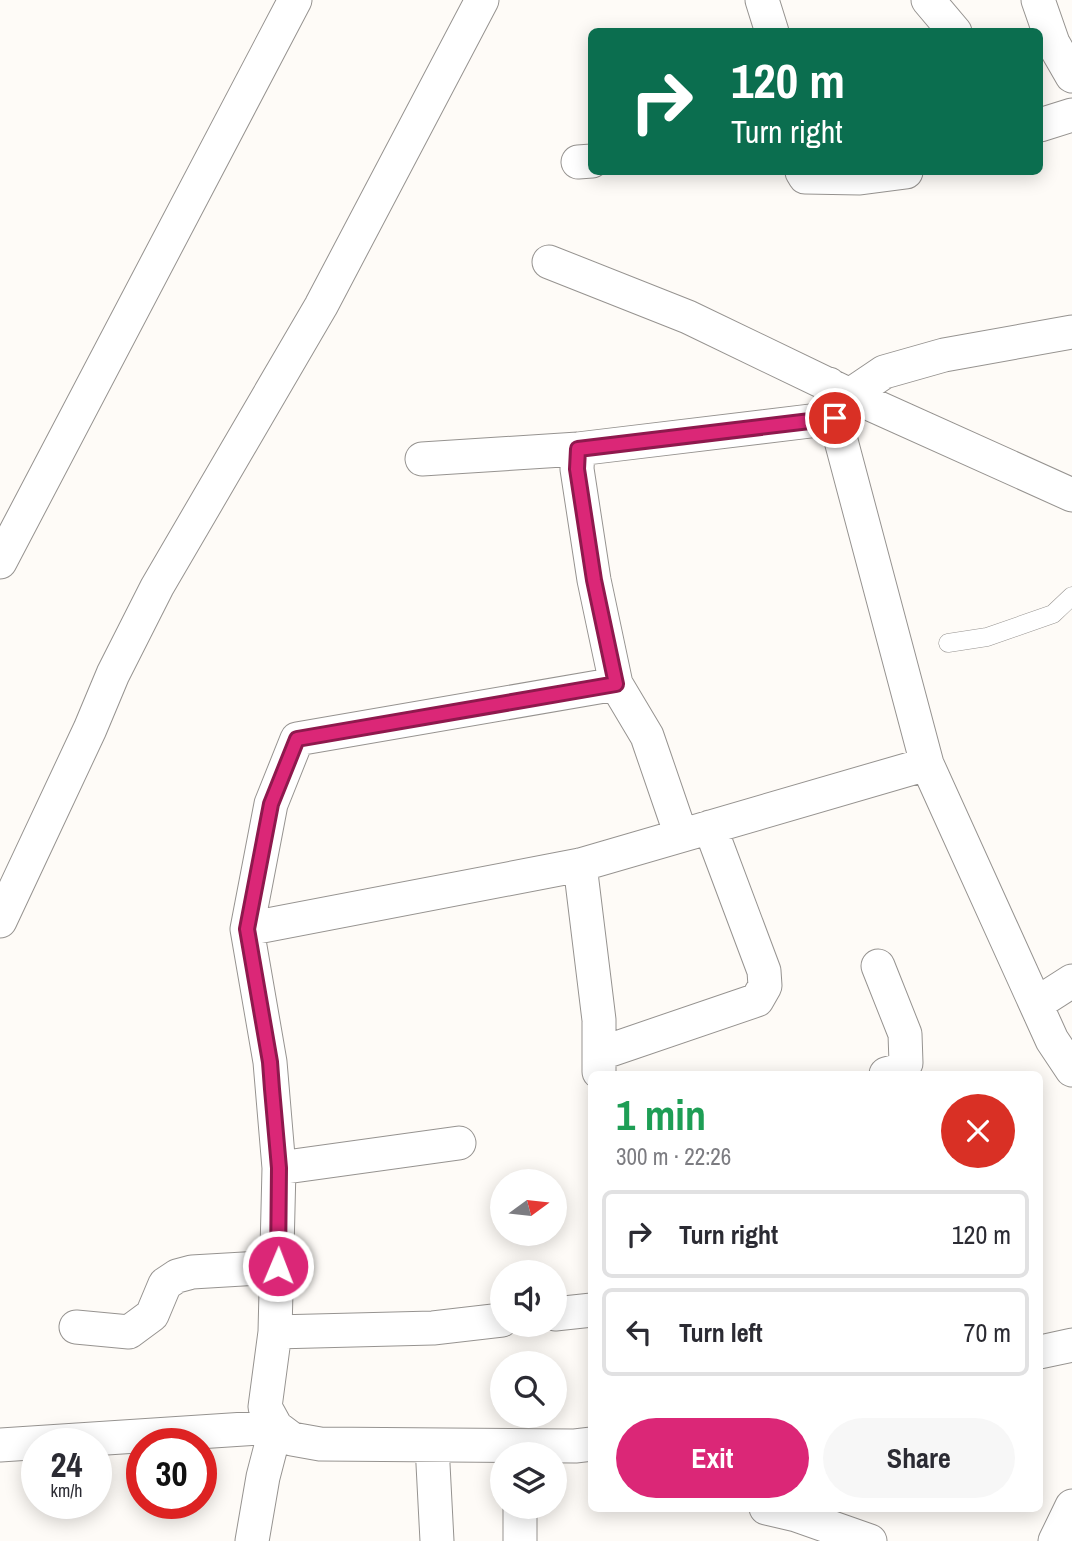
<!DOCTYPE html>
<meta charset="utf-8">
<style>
:root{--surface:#fff;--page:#f7f7f7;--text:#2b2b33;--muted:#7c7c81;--line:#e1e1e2;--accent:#db2777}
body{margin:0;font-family:"Archivo Narrow",sans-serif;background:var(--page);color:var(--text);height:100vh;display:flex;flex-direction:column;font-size:26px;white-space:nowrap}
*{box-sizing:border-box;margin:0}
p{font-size:23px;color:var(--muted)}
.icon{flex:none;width:38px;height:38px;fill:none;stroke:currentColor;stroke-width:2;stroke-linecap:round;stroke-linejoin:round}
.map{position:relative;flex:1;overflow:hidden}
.drawer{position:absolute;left:588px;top:1071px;width:455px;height:441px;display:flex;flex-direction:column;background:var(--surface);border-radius:10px;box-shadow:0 4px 18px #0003}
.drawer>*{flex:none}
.guide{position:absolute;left:588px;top:28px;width:455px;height:147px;border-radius:10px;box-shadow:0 4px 18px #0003;background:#0b6e4f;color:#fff;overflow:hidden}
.needle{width:46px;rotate:75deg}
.fabs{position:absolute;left:490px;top:1169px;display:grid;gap:14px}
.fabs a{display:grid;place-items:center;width:77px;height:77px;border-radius:50%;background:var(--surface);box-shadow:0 4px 18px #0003;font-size:35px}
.speed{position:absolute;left:21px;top:1428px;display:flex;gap:14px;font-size:35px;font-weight:700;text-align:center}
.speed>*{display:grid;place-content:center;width:91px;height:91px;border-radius:50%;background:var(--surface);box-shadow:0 4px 18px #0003;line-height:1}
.speed small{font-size:18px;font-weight:400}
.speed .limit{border:10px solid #d22;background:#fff;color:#111}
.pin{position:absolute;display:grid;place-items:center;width:60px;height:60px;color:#fff;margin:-30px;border:4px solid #fff;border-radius:50%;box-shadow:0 2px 7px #0007}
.me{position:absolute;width:77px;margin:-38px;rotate:1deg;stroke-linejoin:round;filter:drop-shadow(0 0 5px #0008)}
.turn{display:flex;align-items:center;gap:24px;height:147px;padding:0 28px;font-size:32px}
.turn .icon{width:91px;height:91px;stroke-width:2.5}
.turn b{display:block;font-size:49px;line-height:60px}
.round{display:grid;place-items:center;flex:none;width:74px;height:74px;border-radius:37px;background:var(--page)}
.overview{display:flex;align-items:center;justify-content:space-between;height:119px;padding:0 28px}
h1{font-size:42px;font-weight:800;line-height:52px;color:#1e9e55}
.action{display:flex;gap:14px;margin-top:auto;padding:14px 28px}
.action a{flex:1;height:80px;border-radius:42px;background:var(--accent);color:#fff;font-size:28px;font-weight:800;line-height:80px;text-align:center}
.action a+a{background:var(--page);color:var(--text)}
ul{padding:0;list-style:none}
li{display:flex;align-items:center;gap:21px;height:88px;margin:0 14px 10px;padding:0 14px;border:4px solid var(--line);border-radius:10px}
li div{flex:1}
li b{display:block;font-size:26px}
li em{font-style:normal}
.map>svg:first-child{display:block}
</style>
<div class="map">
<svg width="1072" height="1541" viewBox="0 0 1072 1541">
<rect width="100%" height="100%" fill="#fefbf7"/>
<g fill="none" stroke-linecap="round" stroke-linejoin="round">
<g stroke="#969390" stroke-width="19">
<path id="lane" d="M948 643 987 637 1053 614 1072 596"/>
</g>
<g stroke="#969390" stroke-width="35">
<path id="street" d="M762 0 772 32
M928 0 955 32
M1038 0 1053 43 1072 76
M1040 125 1072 115
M578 162 592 161
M802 172 805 177 860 178 906 172
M549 262 688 317 850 395 1072 495
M829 384 835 418 927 764 1052 1040 1072 1070
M850 395 884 372 944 355 1072 332
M578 449 577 469 594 580 616 684 647 736 681 835
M422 459 578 449 835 418
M0 562 295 0
M580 865 599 1020V1072
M0 921 90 729 113 674 157 587 321 306 482 0
M247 929 580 865 927 764
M878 966 905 1034 906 1063 897 1071 886 1074
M1036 1004 1072 981
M599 1054 757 1000 765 986 764 971 710 827
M279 1168 459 1143
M555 1314 592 1310
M76 1327 129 1332 152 1315 165 1284 177 1276 192 1272 278 1267
M275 1332 433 1328 502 1320
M1040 1352 1072 1345
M592 1444 575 1446 320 1444 292 1439 276 1427 265 1407 275 1332 279 1168 270 1062 247 929 271 804 297 739 616 684
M0 1445 276 1427 263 1477 252 1541
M432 1445 437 1541
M766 1508 796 1515 870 1541
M520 1541V1507
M1055 1541 1072 1506"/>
</g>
<use href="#lane" stroke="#fff" stroke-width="18"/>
<use href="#street" stroke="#fff" stroke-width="33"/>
</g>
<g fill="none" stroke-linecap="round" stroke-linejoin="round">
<g stroke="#8e194d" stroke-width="18">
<path id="route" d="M278 1266 279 1168 272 1089 270 1062 247 929 271 804 297 739 616 684 594 580 577 469 578 449 835 418"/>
</g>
<use href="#route" stroke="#db2777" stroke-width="12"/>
</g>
</svg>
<div class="fabs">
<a><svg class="needle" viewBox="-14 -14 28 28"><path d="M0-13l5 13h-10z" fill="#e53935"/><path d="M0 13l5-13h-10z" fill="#7c7c81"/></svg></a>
<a><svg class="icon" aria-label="sound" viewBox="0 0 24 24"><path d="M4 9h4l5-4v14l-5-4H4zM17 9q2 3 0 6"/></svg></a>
<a><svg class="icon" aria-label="search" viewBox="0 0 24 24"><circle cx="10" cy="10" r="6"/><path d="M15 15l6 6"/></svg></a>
<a><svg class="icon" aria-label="layers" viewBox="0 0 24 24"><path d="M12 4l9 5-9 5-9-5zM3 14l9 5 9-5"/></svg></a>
</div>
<div class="speed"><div>24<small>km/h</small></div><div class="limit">30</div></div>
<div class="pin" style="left:835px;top:418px;background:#d93025"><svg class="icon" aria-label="arrive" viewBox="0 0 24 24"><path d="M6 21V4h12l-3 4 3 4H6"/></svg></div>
<svg class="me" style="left:278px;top:1266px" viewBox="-20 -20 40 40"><circle r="17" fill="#db2777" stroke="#fff" stroke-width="3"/><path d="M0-11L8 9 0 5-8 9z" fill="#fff"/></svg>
<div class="guide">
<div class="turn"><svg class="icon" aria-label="right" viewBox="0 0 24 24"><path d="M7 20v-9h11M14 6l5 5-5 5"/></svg><div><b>120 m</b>Turn right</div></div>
</div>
<section class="drawer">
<div class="overview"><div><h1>1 min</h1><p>300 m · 22:26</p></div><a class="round" style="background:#d93025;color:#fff"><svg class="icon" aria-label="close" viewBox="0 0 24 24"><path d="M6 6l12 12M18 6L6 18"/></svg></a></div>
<ul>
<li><svg class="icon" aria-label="right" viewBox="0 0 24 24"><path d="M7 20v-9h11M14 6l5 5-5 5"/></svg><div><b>Turn right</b></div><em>120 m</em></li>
<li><svg class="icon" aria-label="left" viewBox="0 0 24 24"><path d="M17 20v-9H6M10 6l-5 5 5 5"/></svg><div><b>Turn left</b></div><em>70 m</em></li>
</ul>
<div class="action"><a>Exit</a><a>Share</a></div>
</section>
</div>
